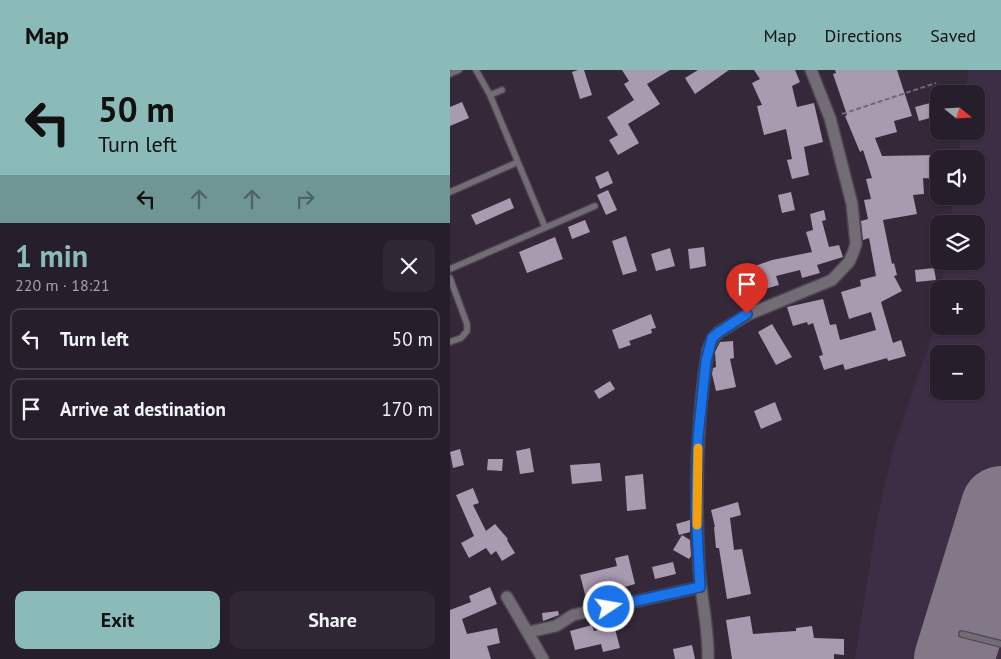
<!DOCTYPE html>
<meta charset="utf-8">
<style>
:root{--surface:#271e2b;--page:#2f2733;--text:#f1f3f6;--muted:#a4a2a9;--line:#433c47;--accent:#8bbbb9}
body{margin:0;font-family:"PT Sans",sans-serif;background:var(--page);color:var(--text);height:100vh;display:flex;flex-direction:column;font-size:19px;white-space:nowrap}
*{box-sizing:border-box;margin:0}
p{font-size:16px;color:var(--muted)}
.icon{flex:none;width:28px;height:28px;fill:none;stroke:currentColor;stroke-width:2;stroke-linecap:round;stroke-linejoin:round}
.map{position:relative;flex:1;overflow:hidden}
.panel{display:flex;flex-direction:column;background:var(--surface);width:450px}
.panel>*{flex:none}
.top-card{background:#8bbbb9;color:#111;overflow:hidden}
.needle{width:32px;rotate:108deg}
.controls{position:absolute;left:480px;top:15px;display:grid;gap:10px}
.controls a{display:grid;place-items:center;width:55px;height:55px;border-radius:10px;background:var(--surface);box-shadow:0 1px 4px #0004,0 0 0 1px var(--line);font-size:25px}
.pin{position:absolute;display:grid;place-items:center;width:42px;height:42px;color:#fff;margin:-51px -21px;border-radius:50% 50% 50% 0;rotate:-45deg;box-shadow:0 0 5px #0007}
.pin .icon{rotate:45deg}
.me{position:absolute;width:55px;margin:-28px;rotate:78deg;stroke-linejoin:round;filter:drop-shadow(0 0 4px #0008)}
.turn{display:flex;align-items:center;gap:18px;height:105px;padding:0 15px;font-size:22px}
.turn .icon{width:65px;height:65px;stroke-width:2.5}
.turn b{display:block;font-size:35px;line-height:42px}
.lanes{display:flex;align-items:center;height:48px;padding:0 15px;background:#0003;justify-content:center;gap:25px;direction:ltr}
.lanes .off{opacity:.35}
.round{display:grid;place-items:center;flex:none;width:52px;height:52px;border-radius:10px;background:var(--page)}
.overview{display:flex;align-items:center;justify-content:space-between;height:85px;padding:0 15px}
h1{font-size:30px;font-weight:700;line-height:38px;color:var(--accent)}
.action{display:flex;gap:10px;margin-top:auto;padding:10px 15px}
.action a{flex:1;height:58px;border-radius:10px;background:var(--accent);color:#111;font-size:20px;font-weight:700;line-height:58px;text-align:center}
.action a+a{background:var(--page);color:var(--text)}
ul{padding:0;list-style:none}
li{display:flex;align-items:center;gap:15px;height:62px;margin:0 10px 8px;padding:0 5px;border:2px solid var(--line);border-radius:10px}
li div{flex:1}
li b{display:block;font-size:19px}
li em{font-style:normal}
header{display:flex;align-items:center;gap:30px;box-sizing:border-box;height:70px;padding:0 25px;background:var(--accent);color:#111}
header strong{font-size:24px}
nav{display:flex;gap:28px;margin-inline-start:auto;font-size:18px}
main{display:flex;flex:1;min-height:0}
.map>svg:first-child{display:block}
</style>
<header>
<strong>Map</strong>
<nav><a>Map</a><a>Directions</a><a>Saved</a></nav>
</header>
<main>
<section class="panel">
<div class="top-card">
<div class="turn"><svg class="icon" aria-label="left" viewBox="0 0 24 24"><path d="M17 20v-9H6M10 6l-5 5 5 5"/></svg><div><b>50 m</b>Turn left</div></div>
<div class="lanes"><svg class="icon" aria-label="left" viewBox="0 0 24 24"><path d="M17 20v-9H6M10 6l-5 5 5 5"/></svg><svg class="icon off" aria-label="ahead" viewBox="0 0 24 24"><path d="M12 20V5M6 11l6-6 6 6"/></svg><svg class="icon off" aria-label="ahead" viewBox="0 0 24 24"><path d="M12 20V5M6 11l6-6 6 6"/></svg><svg class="icon off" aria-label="right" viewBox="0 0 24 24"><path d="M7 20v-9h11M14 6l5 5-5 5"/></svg></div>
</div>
<div class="overview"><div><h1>1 min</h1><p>220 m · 18:21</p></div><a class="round"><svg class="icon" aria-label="close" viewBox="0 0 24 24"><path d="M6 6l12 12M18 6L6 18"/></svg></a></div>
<ul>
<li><svg class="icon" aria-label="left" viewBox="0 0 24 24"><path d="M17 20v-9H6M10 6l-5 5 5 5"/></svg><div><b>Turn left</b></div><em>50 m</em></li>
<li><svg class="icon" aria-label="arrive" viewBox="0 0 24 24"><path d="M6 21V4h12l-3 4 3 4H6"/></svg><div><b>Arrive at destination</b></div><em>170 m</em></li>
</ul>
<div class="action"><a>Exit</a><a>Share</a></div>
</section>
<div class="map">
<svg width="551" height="589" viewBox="0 0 551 589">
<rect width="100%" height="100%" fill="#342839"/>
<path fill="#3d2e45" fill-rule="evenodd" d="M518 0H551V589H405L427 450 442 385 485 256 489 234V256H526V219H491L495 191H526V154H500L503 126H526V89H508L512 61H526V24H516ZM489 284H526V321H489Z"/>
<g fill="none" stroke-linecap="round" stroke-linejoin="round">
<path stroke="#827887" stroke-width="80" d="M504 589 551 436"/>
</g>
<path fill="#a89aaf" d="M128 0H134L142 25 130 29 122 2Z
M172 0H220L197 14 210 34 178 54 189 73 168 85 159 70 168 65 157 47 184 30 174 14 179 11Z
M248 0H279L245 24 235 8Z
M304 0H345L350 12 342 16 347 37 364 33 373 72 354 77 359 105 342 109 337 90 342 89 336 59 314 65 307 36 312 35 302 13 310 9Z
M385 0H447L462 46 444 51 447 62 425 68 432 86 487 85 486 109 473 108 474 124 463 125 467 144 433 150 442 194 444 193 447 205 444 206 452 221 431 232 443 273 451 270 456 286 438 291 437 288 395 300 393 294 374 300 369 286 373 285 363 253 358 255 357 252 343 256 337 237 373 229 380 255 386 254 390 270 426 260 421 242 399 249 391 222 411 216 410 210 426 206 419 168 413 170 411 151 418 149 414 130 421 129 416 109 422 108 413 80 410 82 395 46 397 45 383 4 386 3Z
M12 32 19 48 0 56V37Z
M484 32 487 46 469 51 465 37Z
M158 101 163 113 150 119 145 107Z
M158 120 167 140 156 145 147 125Z
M341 122 345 140 332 143 328 125Z
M60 128 64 138 26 155 21 145Z
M374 140 376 150 372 151 379 177 389 175 393 187 367 195 370 203 352 208 350 200 326 206 329 215 294 225 288 202 322 190 362 182 356 162 363 160 360 144Z
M135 150 140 162 122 169 118 157Z
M176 166 187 201 173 205 162 171Z
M105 167 113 189 77 203 69 182Z
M254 177 256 196 240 199 238 179Z
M220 178 225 196 206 201 201 184Z
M484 198 486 210 466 212 465 200Z
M201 244 206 258 201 259 202 263 179 271 181 275 169 279 162 260Z
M322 254 342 287 326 295 308 262Z
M283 271 284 288 280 289 286 317 266 321 262 304 263 298 266 297 265 282 270 272Z
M160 311 165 319 149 329 144 321Z
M325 332 332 350 311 359 304 341Z
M80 378 84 402 70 404 66 381Z
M10 379 14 395 3 398 0 382Z
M38 389H53L52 401 37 400Z
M150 393 152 411 122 414 120 395Z
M193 404 196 439 177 441 175 406Z
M23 418 29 433 23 435 36 461 45 454 58 469 57 470 65 483 52 491 46 481 41 485 36 478 19 488 11 473 24 466 6 425Z
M288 432 291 445 280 448 284 480 292 479 301 524 277 529 269 478H266L264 457H265L261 440Z
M240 450V462L229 465 226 454Z
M232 465 240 470 241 486 239 489 223 480Z
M178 485 185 514 136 528 130 505 167 496 165 488Z
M223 492 226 504 205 509 202 497Z
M40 517 47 534 12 549 17 564 47 558 50 573 37 576 41 589H0V540L21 532 19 526Z
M108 541 109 545 93 551 92 543Z
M300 546 303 564 346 561V558L362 556 364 568 394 569V585L384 584V589H282L276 550Z
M142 555 144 561 164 555 170 578 153 582 151 574 125 580 120 561Z
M242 575 245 589H225L223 579Z"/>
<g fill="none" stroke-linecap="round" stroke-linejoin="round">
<g stroke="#4f4454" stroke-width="8">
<path id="service" d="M26 0 40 25 95 157
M0 4 9 0
M40 25 52 20
M0 122 68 92
M0 199 145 136
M0 208 17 254V261L11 268 0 272
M512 564 551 574"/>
</g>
<g stroke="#4f4454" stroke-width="14">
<path id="minor" d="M57 527 93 589
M79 562 106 556 123 545 251 517
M258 589C259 559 251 528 249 498 245 425 246 352 258 280L263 268 269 262 297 245 382 210 399 192 403 183 406 174 402 134 380 48 361 0"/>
</g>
<path stroke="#716675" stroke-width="2" stroke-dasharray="5 2.5" stroke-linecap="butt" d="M392 44 486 13"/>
<use href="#service" stroke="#726c75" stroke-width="5.5"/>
<use href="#minor" stroke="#726c75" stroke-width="11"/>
</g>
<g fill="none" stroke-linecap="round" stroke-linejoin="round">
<g stroke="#114b97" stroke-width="12">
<path id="route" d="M159 537 250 517 246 437 248 367 256 291 262 268 269 262 297 244"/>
</g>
<use href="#route" stroke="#1a73e8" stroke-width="9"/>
<path stroke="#f59e0b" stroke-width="9" d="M247 455 248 378"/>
</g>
</svg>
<div class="controls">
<a><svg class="needle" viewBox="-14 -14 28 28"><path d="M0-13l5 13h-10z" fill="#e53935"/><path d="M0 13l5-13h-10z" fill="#a4a2a9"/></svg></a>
<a><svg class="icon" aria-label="sound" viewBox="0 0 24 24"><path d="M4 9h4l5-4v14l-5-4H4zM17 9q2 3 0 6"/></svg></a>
<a><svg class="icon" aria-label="layers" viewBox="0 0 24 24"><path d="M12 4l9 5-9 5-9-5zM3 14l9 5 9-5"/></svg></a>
<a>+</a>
<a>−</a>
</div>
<div class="pin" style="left:297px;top:244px;background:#d93025"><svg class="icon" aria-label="arrive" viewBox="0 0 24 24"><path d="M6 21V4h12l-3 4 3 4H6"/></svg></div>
<svg class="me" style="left:159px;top:537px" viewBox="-20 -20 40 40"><circle r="17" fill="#1a73e8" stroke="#fff" stroke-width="3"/><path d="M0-11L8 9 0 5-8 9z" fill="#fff"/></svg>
</div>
</main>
